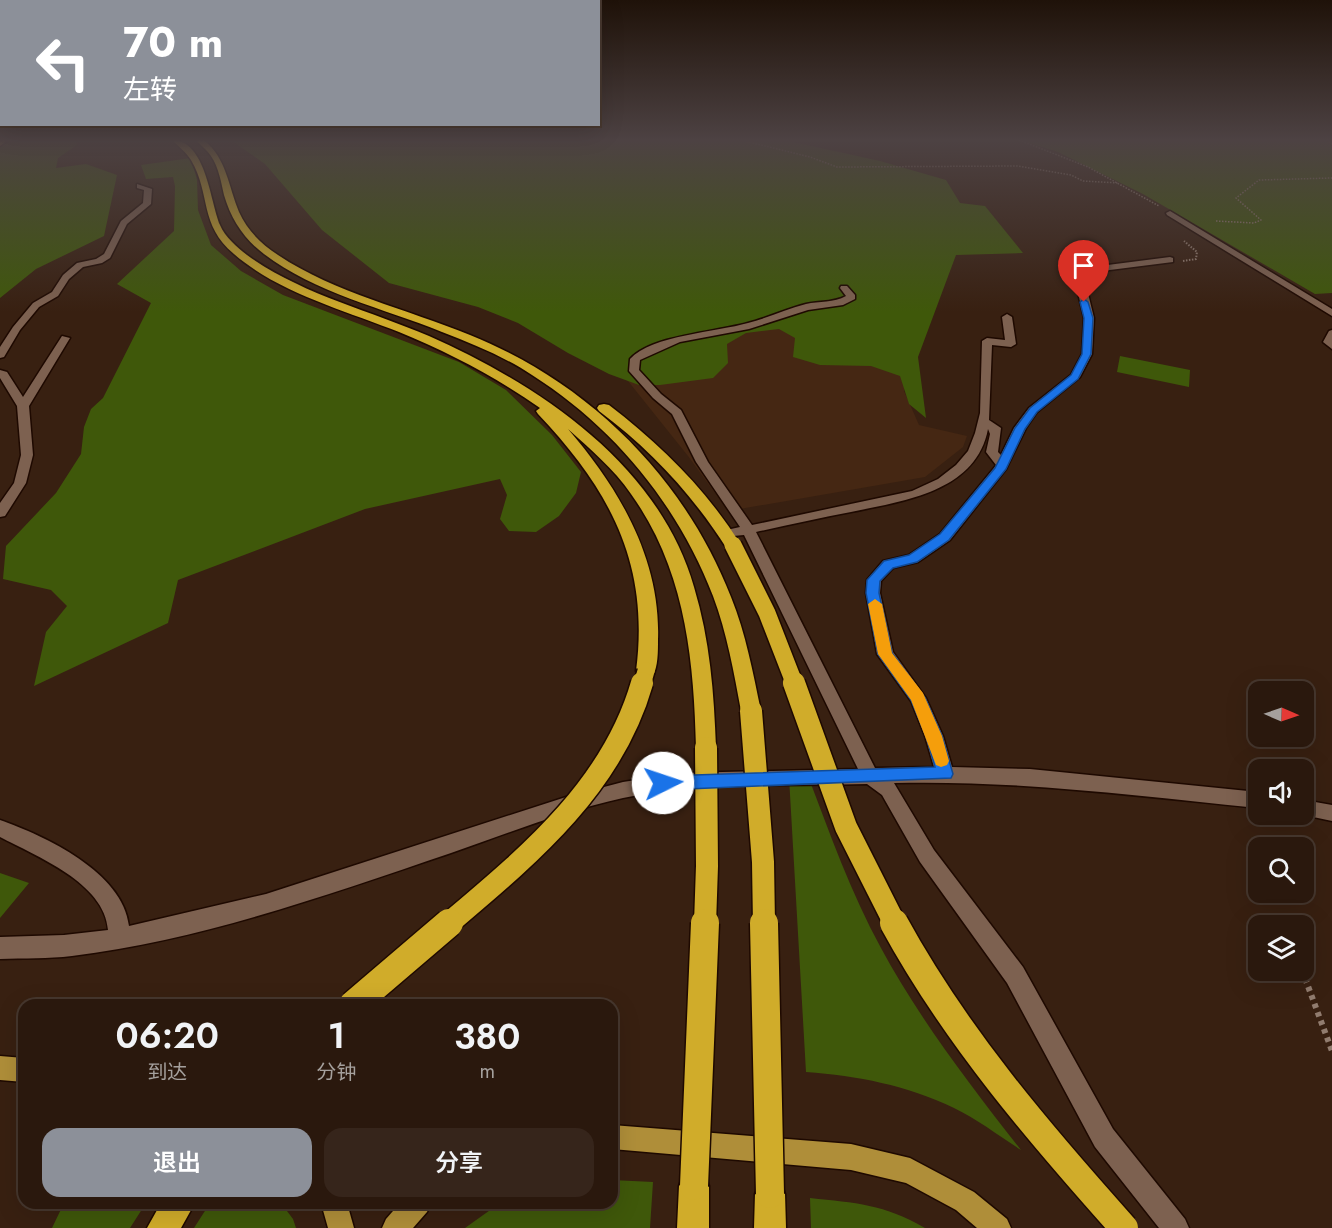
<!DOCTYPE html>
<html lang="zh">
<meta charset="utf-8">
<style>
:root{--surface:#2a180d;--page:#36251b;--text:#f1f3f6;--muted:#a5a09d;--line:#46372e;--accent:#8c9099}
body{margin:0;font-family:Jost,"Noto Sans SC",sans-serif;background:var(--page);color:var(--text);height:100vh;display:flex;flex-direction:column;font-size:22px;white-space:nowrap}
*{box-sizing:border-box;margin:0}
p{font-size:20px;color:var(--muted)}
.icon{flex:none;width:33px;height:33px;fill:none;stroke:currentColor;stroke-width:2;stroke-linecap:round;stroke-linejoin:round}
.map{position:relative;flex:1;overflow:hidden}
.sheet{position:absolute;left:18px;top:999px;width:600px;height:210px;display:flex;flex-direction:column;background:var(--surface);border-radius:18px;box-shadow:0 6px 24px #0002,0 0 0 2px var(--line)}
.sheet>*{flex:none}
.hud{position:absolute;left:0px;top:0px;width:600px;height:126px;box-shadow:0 6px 24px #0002,0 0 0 2px var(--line);background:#8c9099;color:#fff;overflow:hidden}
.needle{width:39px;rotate:92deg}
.buttons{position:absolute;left:1248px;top:681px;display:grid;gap:12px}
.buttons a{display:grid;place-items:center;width:66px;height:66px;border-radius:12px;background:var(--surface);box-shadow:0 6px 24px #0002,0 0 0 2px var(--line);font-size:30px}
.pin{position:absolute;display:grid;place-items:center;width:51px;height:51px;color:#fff;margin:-62px -26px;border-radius:50% 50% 50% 0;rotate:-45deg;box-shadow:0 0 6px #0007}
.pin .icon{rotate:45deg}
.me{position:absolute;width:66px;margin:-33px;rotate:86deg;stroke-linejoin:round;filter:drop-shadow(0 0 4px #0008)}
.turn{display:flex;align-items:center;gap:21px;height:126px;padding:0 24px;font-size:27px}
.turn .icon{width:78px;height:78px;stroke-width:2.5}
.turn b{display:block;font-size:42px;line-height:51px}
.eta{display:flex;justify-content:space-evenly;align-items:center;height:102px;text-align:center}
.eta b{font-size:36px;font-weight:600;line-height:42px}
.cta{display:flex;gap:12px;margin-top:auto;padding:12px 24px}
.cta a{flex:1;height:69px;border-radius:18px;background:var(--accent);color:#fff;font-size:24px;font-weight:600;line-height:69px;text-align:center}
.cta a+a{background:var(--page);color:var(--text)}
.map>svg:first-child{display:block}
</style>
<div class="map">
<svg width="1332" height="1228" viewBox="0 0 1332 1228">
<rect width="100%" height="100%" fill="#382011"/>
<path fill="#452713" d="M699 292 909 370 904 391 919 425 967 436 963 447 925 477 728 511 688 456 620 371Z"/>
<path fill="#3f580a" d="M0 140H75L77 145 58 158 56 168 86 164 117 175 104 236 36 269 0 298Z
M231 140H784L880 161 946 180 960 203 985 206 1023 253 956 255 918 357 926 418 909 404 900 376 871 366 820 365 793 357 795 338 779 329 746 333 727 344 728 363 713 378 660 385H639L609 374 568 353 518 323 478 307 389 283 322 230 265 164Z
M1020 140H1332V293L1315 294 1143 194 1058 152Z
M191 158 197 180 198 210 211 245 241 271 283 295 459 362 506 390 552 435 581 472 576 493 559 516 536 532 509 531 500 519 507 495 500 479 365 509 178 580 168 623 34 686 46 632 67 606 51 590 3 579 6 546 56 493 81 454 84 427 91 409 103 398 151 303 117 284 174 231 175 186 173 177 146 179 141 165Z
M1120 356 1190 370 1189 387 1117 372Z
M808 776C830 834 851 893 881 948 920 1020 970 1085 1021 1150 999 1136 977 1119 954 1108 906 1085 858 1076 806 1072L789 777Z
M0 873 29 883 0 918Z
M612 1180 653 1182 650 1228H465L500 1203H612Z
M810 1198C856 1203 884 1204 925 1228H811Z
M64 1203H146L130 1228H52Z
M210 1203H281L293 1219 296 1228H194Z"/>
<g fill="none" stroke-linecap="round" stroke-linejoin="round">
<g stroke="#1e0900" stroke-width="3">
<path id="minor" d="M137 184 152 189 151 204 127 224 110 258 102 263 83 267 69 279 58 296 39 307 20 330 4 357 0 358V347L13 327 33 303 52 292 63 275 77 263 96 259 104 254 121 221 143 203 144 190 137 188Z
M1170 211 1332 309V316L1167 215 1166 213Z
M1170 257 1173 258V262L1094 272 1084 277 1094 318 1092 354 1080 377 1037 412 1026 428 1006 469 950 540 918 562 893 568 881 581 880 593 893 652 926 698 943 736 952 767 1030 769 1258 792V808C1137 796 1016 780 894 783L934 850 1023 967 1113 1129 1185 1219 1189 1228H1159L1095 1147 1007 983 920 862 882 795 867 784C787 786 701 781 623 798 564 811 508 833 451 853 327 895 202 940 72 956 48 959 24 958 0 959V937L64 935 108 930C105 883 36 856 0 837V820C45 836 123 872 129 926L266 894 566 797 623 782 681 773 858 769 744 535 722 537 720 534 722 531 740 527 696 462 672 414 653 398 629 371 630 359C652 335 717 332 748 323 768 318 786 309 806 304 819 301 834 303 846 296L840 288 841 286H847L855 295V299L843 305 808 310 749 329 680 342 640 360 639 370 661 394 681 410 708 462 752 525 912 491 938 479 956 465 968 451 975 433 980 413 982 341 987 338 1005 340 1002 317 1007 314 1012 317 1016 344 1011 347 992 345 989 420 1001 428 998 452 1001 455 1014 428 1029 408 1071 375 1082 354 1084 318 1076 285 1077 274 1092 267ZM988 429 990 434 986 452 996 465 994 468 940 534 909 555 883 561 867 580 866 593 877 654 911 701 925 736 934 767 875 768 756 532C788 525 820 518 851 512 903 501 976 492 988 429Z
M1332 330V349L1323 342 1329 331Z
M62 336 70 338 29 406 33 455 26 483 5 516 0 517V503L14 483 21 455 17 406 0 378V370L7 372 23 397Z
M1304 800 1332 805V821L1299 814H1304Z"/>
</g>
<g stroke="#1e0900" stroke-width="3">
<path id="major" d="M0 1056 24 1058V1082L0 1080Z
M612 1125 851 1144 910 1158 974 1192 1007 1219 1011 1228H977L956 1210 906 1183 851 1170 612 1149Z
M321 1203H347L354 1228H328Z
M400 1203H431L427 1212 413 1228H382L386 1219Z"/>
</g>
<g stroke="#1e0900" stroke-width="3">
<path id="highway" d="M0 140H8L0 146Z
M172 140C206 140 210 201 220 225 225 237 237 247 247 255 301 294 369 310 429 336 539 385 659 464 694 587 710 640 714 693 716 748L713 754 706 757 699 754 696 748C694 659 685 569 631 494 614 469 590 449 568 429 619 488 661 559 658 640 658 652 658 666 653 676L646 678 639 676 636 671C650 564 610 490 538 414L536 411 540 408C496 377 448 352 399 332 344 310 279 293 234 254 199 225 211 194 191 160 186 152 179 147 172 140Z
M195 140H204C227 159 228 186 239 212 247 230 261 244 278 255 335 293 407 309 470 335 589 383 684 477 731 597 746 634 753 673 761 711L758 717 751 719 744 717 741 711C734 673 727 633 713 596 678 505 614 427 532 375 505 357 473 344 442 332 383 308 315 293 264 254 244 239 231 219 224 195 221 182 219 168 211 156 207 150 201 145 195 140Z
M604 404 609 405C661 445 706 489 741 545L739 549H727C692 494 651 450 599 411L597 408 599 405Z
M694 1171 705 1175 709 1186V1228H677L679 1186 683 1175Z
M770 1179 781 1183 785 1194 786 1228H754L755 1194 759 1183Z
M161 1203H195L181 1228H147Z"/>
</g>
<path stroke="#917c6f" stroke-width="1.5" stroke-dasharray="1.5 1.5" stroke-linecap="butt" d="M741 140 810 157 837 167 1017 166 1071 175 1083 181 1119 183
M1019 140 1088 167 1159 206
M1326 140 1332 144
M1216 221 1254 223 1261 220 1236 198 1259 180 1332 178"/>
<path stroke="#917c6f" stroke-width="2" stroke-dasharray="1.5 1.5" stroke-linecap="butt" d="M1183 261 1196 259 1197 252 1184 241"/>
<path stroke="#917c6f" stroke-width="6" stroke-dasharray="4.5 4.5" stroke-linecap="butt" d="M1302 970 1332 1051"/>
<use href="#minor" fill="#7d6150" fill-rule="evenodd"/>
<use href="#major" fill="#af8e39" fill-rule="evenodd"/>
<use href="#highway" fill="#d0ac2a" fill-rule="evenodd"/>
<g stroke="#1e0900" stroke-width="20" stroke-linecap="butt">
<path id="highway-bridge-far2" d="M733 545 767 613 795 685
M642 685 646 671"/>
</g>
<g stroke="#1e0900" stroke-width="25" stroke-linecap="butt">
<path id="highway-bridge-far1" d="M794 683 846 827 895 924
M751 711 763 862 764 924
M448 924C527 857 612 788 642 683
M705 924 707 866 706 748"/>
</g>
<g stroke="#1e0900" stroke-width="31" stroke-linecap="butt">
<path id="highway-bridge" d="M764 923 770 1194
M894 923C955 1035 1039 1133 1124 1228
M353 1005 449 923
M694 1186 705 923"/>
</g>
<use href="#highway-bridge-far2" stroke="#d0ac2a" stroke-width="17"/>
<use href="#highway-bridge-far1" stroke="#d0ac2a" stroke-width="22"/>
<use href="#highway-bridge" stroke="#d0ac2a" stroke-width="28"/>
</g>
<linearGradient id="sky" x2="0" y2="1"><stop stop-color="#1f1209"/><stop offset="0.45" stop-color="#4d4243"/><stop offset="1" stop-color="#4d4243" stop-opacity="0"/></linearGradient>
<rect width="1332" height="312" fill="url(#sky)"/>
<path fill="#1a73e8" stroke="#114b97" stroke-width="1.5" d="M1084 299 1088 302 1093 318 1091 354 1078 379 1037 412 1025 429 1006 469 949 540 917 562 893 568 880 581 879 593 892 653 925 698 942 736 953 774 951 778 663 790 657 788 654 783 657 778 663 776 935 767 926 736 911 700 878 654 866 593 867 580 884 561 909 555 940 534 995 468 1015 428 1030 408 1071 375 1082 354 1084 318 1080 302Z"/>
<path fill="#f59e0b" d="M875 599 882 604 892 653 923 693 942 736 949 761 947 765 941 767 936 765 911 700 878 654 868 604Z"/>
</svg>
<div class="buttons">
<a><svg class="needle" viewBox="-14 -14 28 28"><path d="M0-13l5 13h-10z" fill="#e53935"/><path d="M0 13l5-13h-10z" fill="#a5a09d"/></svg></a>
<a><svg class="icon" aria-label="sound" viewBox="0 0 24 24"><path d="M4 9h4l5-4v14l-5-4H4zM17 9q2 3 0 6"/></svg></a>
<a><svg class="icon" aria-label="search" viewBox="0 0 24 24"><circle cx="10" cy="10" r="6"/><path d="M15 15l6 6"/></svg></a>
<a><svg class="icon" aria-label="layers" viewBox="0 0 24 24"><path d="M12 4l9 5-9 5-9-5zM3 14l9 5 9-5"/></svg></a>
</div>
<div class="pin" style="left:1084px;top:302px;background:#d93025"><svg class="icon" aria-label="arrive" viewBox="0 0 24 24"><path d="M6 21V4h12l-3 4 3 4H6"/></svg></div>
<svg class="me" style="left:663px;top:783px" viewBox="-20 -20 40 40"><circle r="19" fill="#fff"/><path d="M0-13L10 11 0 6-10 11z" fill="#1a73e8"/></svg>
<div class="hud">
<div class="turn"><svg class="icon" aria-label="left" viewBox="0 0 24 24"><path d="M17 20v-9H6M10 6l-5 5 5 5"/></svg><div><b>70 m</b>左转</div></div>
</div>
<section class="sheet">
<div class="eta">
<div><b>06:20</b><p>到达</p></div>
<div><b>1</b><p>分钟</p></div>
<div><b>380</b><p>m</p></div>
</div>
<div class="cta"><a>退出</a><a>分享</a></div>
</section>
</div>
